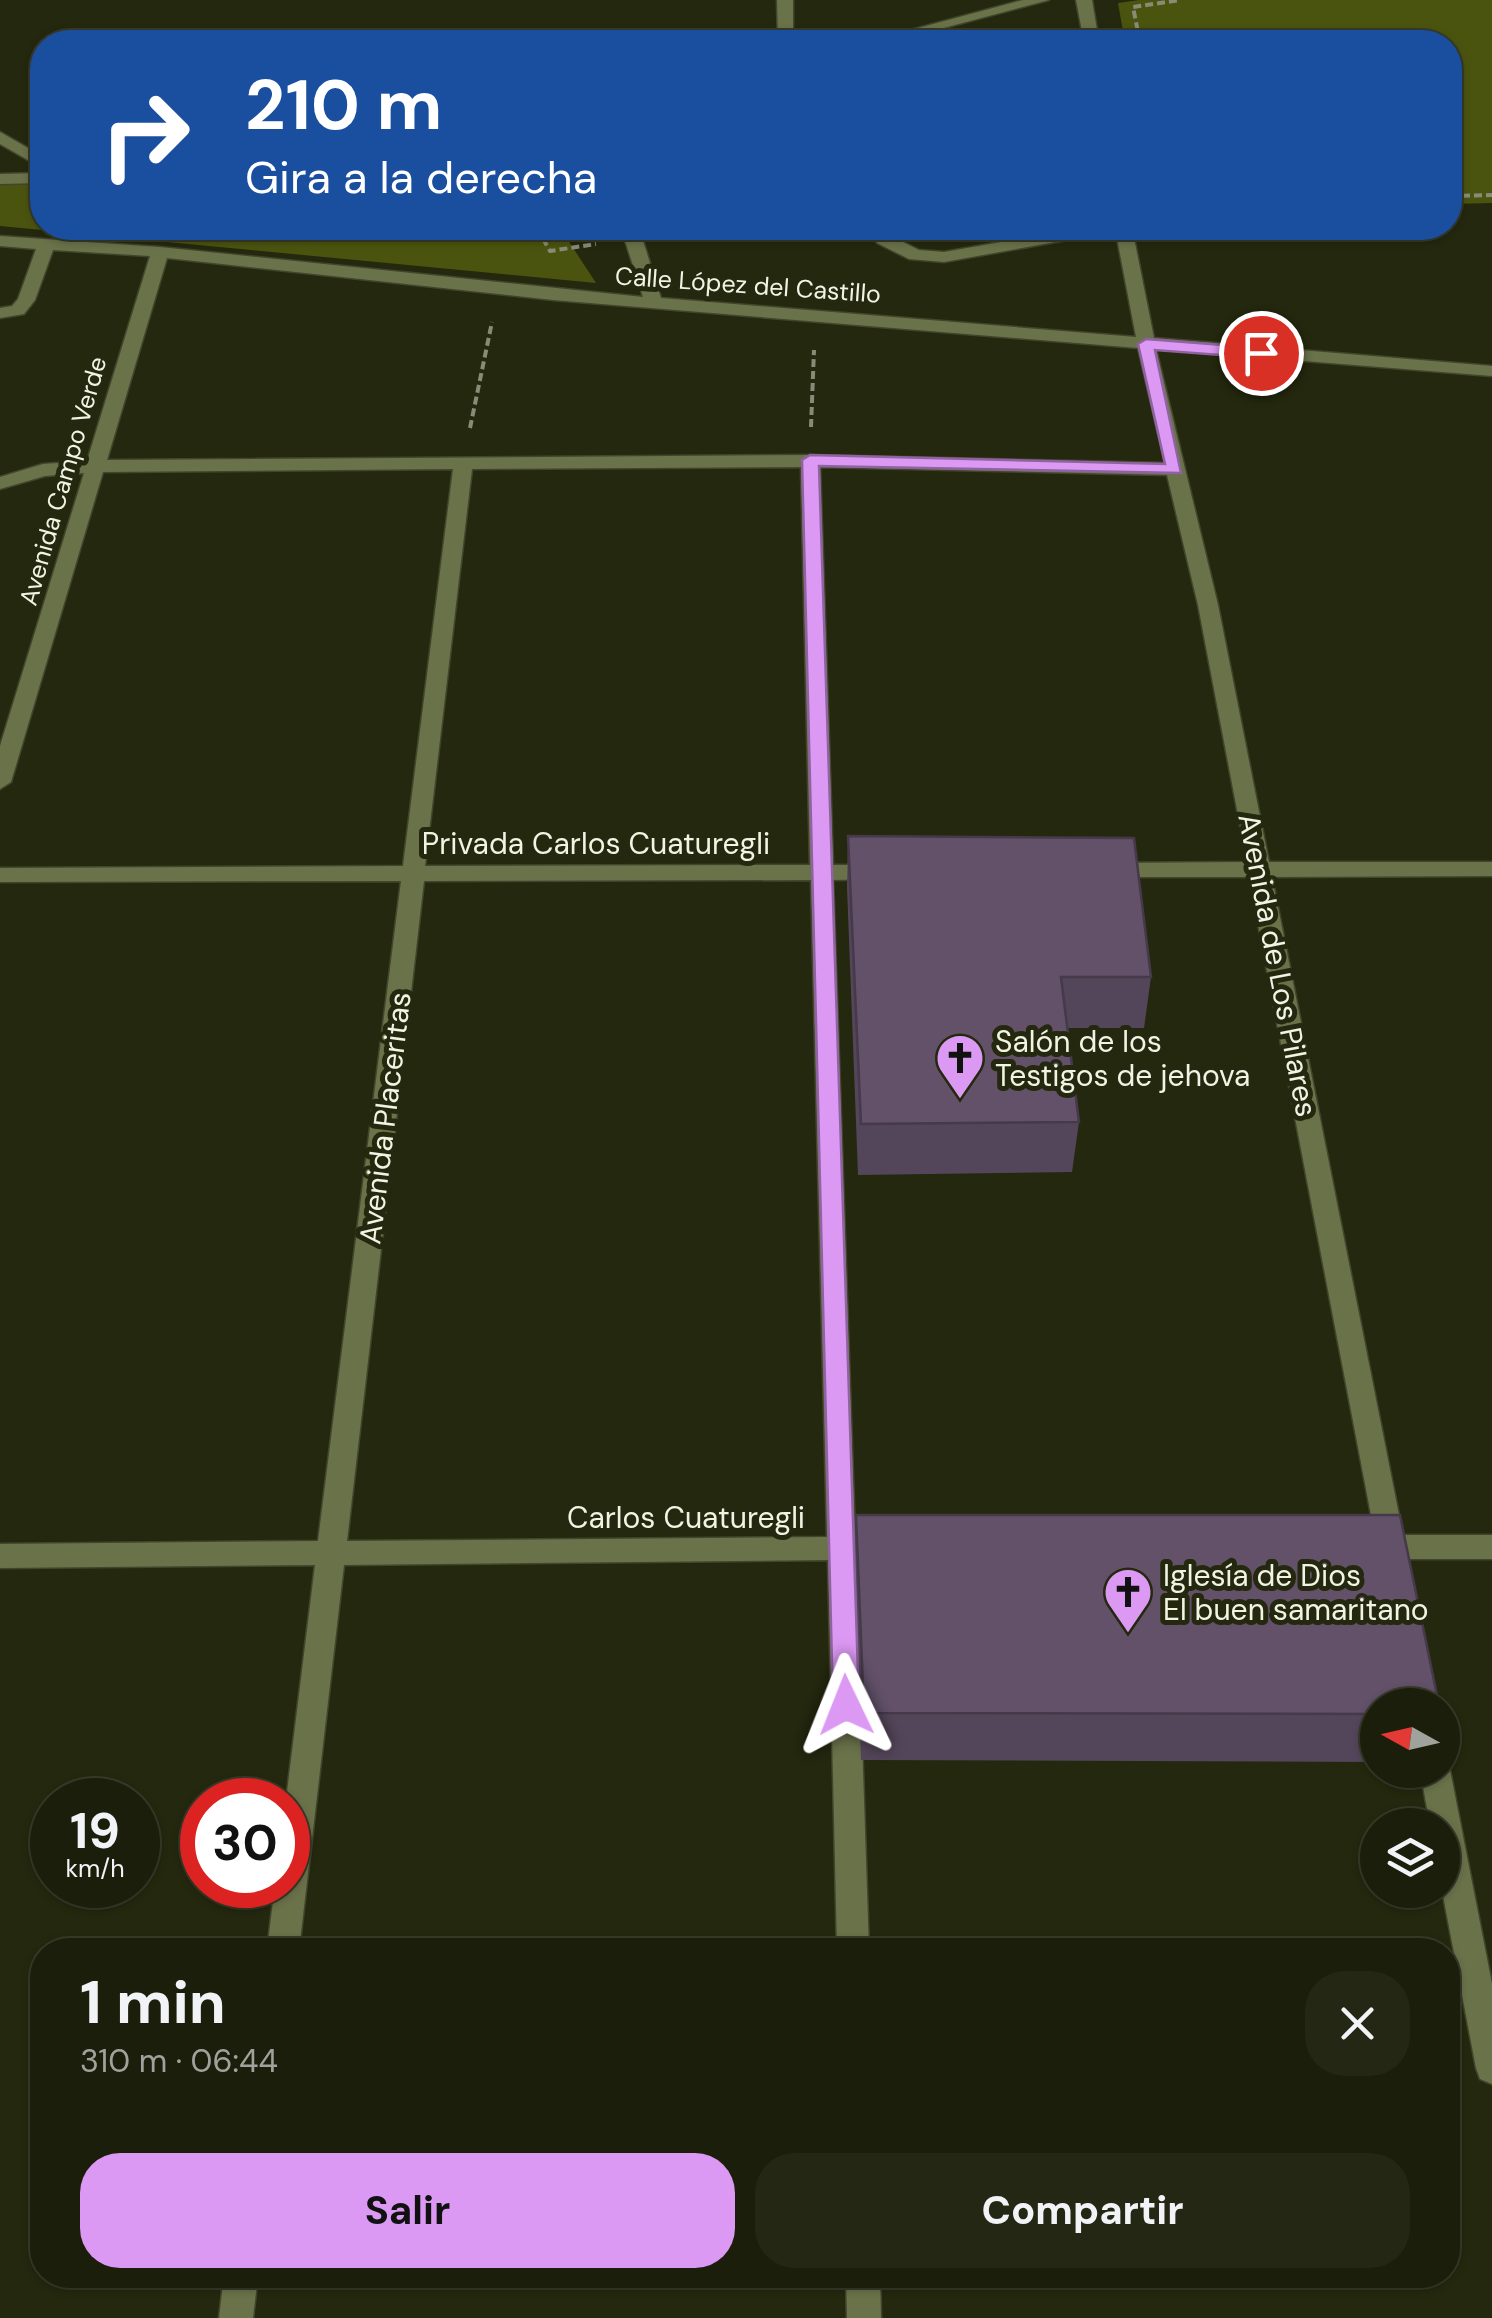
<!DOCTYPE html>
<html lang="es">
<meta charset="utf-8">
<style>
:root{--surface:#1b1e0a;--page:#242713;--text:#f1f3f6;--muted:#a0a29c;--line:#393c2b;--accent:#dc99f4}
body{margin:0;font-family:"DM Sans",sans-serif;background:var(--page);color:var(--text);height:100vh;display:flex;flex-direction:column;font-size:38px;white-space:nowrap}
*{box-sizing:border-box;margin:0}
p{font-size:32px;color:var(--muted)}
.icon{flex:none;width:55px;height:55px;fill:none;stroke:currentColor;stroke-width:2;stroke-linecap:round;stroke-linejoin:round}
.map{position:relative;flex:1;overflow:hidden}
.sheet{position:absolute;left:30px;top:1938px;width:1430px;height:350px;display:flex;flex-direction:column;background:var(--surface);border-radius:40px;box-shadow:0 2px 8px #0004,0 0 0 2px var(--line)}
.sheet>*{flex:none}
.top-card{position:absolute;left:30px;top:30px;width:1432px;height:210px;border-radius:40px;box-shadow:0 2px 8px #0004,0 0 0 2px var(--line);background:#1a4fa0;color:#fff;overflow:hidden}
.needle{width:65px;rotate:278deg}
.fabs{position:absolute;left:1360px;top:1688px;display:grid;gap:20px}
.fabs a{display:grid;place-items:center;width:100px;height:100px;border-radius:50%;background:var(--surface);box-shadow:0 2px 8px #0004,0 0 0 2px var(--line);font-size:50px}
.speed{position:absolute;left:30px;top:1778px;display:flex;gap:20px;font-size:50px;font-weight:700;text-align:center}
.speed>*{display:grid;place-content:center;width:130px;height:130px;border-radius:50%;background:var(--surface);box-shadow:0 2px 8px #0004,0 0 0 2px var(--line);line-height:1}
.speed small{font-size:25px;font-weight:400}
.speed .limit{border:15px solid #d22;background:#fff;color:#111}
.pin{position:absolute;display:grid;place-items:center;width:85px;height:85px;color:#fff;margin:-42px;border:5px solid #fff;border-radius:50%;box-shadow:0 2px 10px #0007}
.me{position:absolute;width:110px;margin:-55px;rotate:358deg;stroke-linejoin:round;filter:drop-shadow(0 0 8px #0008)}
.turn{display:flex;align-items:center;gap:35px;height:210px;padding:0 50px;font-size:45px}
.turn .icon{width:130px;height:130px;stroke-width:2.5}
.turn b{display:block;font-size:70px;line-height:85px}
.round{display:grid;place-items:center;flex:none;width:105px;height:105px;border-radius:40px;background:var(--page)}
.overview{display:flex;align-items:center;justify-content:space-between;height:170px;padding:0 50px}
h1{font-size:60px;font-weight:700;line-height:75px}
.action{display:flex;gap:20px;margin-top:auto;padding:20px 50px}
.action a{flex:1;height:115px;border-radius:40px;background:var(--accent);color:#111;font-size:40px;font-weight:700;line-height:115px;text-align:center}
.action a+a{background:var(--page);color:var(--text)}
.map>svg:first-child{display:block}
</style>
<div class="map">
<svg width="1492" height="2318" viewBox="0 0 1492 2318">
<rect width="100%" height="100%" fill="#24280e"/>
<path fill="#4b540f" d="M1139 0H1492V203L1450 204V42H1125L1118 3Z
M42 173V228H560L596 283 0 226V178Z"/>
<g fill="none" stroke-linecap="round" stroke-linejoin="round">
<g stroke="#41452c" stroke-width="3">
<path id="minor" d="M777 0H793V42H778Z
M1023 0H1049L891 42H866Z
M1076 0H1092L1099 42H1084Z
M0 132 42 156V168L0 144Z
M42 173V183L0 184V174Z
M621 228H639L661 298 1136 337 1115 228H1132L1154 338 1492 366V376L1156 349 1218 605 1269 862H1492V876L1272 877 1403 1535H1492V1559H1377L1367 1555 1363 1547 1367 1539 1375 1536 1249 877H1105L1094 870 1105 863 1247 862 1198 605 1167 475 820 467 833 865H880L891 872 880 879 833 880 855 1537 897 1540 901 1548 897 1556 856 1560 869 1950H837L828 1560 344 1565 299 1950H267L275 1885H288L286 1800 315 1565 0 1568V1544L318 1541 401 881 0 882V868L403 866 453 469 103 472 11 782 0 789V746L84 473 45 476 0 489V477L43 464 87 461 150 256 53 250 35 300 24 314 0 318V308L12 306 18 299 36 249 0 246V236L160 247 643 297ZM167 258 553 300 1138 348 1165 463 810 455 107 460ZM801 467 810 865 425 866 472 469ZM811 880 827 1537 347 1541 424 881Z
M871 228H888L891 236 919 250 944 252 1080 228H1115L1106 233 944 262 909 259 877 243Z
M1442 1759 1450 1770 1492 1984V2084L1480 2079 1476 2068 1442 1890V1825H1430L1420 1770H1442Z
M224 2275H258L253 2318H219Z
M846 2275H880L881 2318H847Z"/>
</g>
<path stroke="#888c77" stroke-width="4" stroke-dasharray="8 4" stroke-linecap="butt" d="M1140 42 1133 7 1180 0
M1450 196 1492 195
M537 228 550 251 596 244
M811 427 814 350
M470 428 492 322"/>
<use href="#minor" fill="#6a724a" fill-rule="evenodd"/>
</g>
<path fill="#54465a" d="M848 836 1151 977 1144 1028H1067L1079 1122 1072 1172 858 1175 847 887Z
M856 1515 1378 1705V1762L861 1760 854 1564Z"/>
<path fill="#625169" stroke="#45394a" stroke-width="2.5" d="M848 836 1134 838 1151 977H1061L1079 1122 861 1124Z
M856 1515H1400L1439 1705H1378V1714L864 1713Z"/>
<path fill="#dc99f4" stroke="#8f639f" stroke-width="2.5" d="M1146 339 1261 348 1270 353 1261 358 1155 350 1181 473 819 466 859 1705 856 1713H836L833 1705 802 460 810 455 1165 464 1138 344Z"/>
<defs>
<g id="church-pin" transform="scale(2.5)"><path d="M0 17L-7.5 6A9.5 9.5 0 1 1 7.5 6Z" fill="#dc99f4" stroke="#24280e"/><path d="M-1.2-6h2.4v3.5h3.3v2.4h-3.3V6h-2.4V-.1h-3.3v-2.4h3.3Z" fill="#111"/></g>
</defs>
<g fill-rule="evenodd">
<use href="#church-pin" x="960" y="1058"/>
<use href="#church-pin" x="1128" y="1592"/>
</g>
<g text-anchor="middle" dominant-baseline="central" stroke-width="10" stroke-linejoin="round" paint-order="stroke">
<g font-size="25" fill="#f1f4e4" stroke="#24280e">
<text transform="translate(748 285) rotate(4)">Calle López del Castillo</text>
<text transform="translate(63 481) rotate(-74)">Avenida Campo Verde</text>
</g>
<g font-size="30" fill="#f1f4e4" stroke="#24280e">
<text x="596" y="843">Privada Carlos Cuaturegli</text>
<text transform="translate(1278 965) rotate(79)">Avenida de Los Pilares</text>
<text transform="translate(385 1118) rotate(-83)">Avenida Placeritas</text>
<text x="686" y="1517">Carlos Cuaturegli</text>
</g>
<g font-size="30" fill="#f1f4e4" stroke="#24280e" text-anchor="start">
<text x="995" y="1041">Salón de los<tspan x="995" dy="34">Testigos de jehova</tspan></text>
<text x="1163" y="1575">Iglesía de Dios<tspan x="1163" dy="34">El buen samaritano</tspan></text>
</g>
</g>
</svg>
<div class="fabs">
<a><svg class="needle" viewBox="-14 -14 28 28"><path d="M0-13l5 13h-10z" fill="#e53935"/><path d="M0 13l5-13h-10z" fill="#a0a29c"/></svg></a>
<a><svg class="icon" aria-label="layers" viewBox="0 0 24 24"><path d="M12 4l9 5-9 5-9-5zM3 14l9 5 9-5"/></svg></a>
</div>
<div class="speed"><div>19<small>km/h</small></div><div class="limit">30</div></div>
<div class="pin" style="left:1261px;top:353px;background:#d93025"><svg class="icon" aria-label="arrive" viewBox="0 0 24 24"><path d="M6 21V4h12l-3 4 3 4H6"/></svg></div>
<svg class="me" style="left:846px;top:1705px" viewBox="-20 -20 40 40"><path d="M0-17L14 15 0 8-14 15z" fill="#dc99f4" stroke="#fff" stroke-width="4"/></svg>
<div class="top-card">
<div class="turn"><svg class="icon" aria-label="right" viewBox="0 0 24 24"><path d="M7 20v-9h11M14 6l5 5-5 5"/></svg><div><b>210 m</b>Gira a la derecha</div></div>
</div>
<section class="sheet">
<div class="overview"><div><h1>1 min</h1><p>310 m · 06:44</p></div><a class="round"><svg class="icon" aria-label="close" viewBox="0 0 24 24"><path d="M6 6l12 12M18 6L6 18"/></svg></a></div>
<div class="action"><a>Salir</a><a>Compartir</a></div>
</section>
</div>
